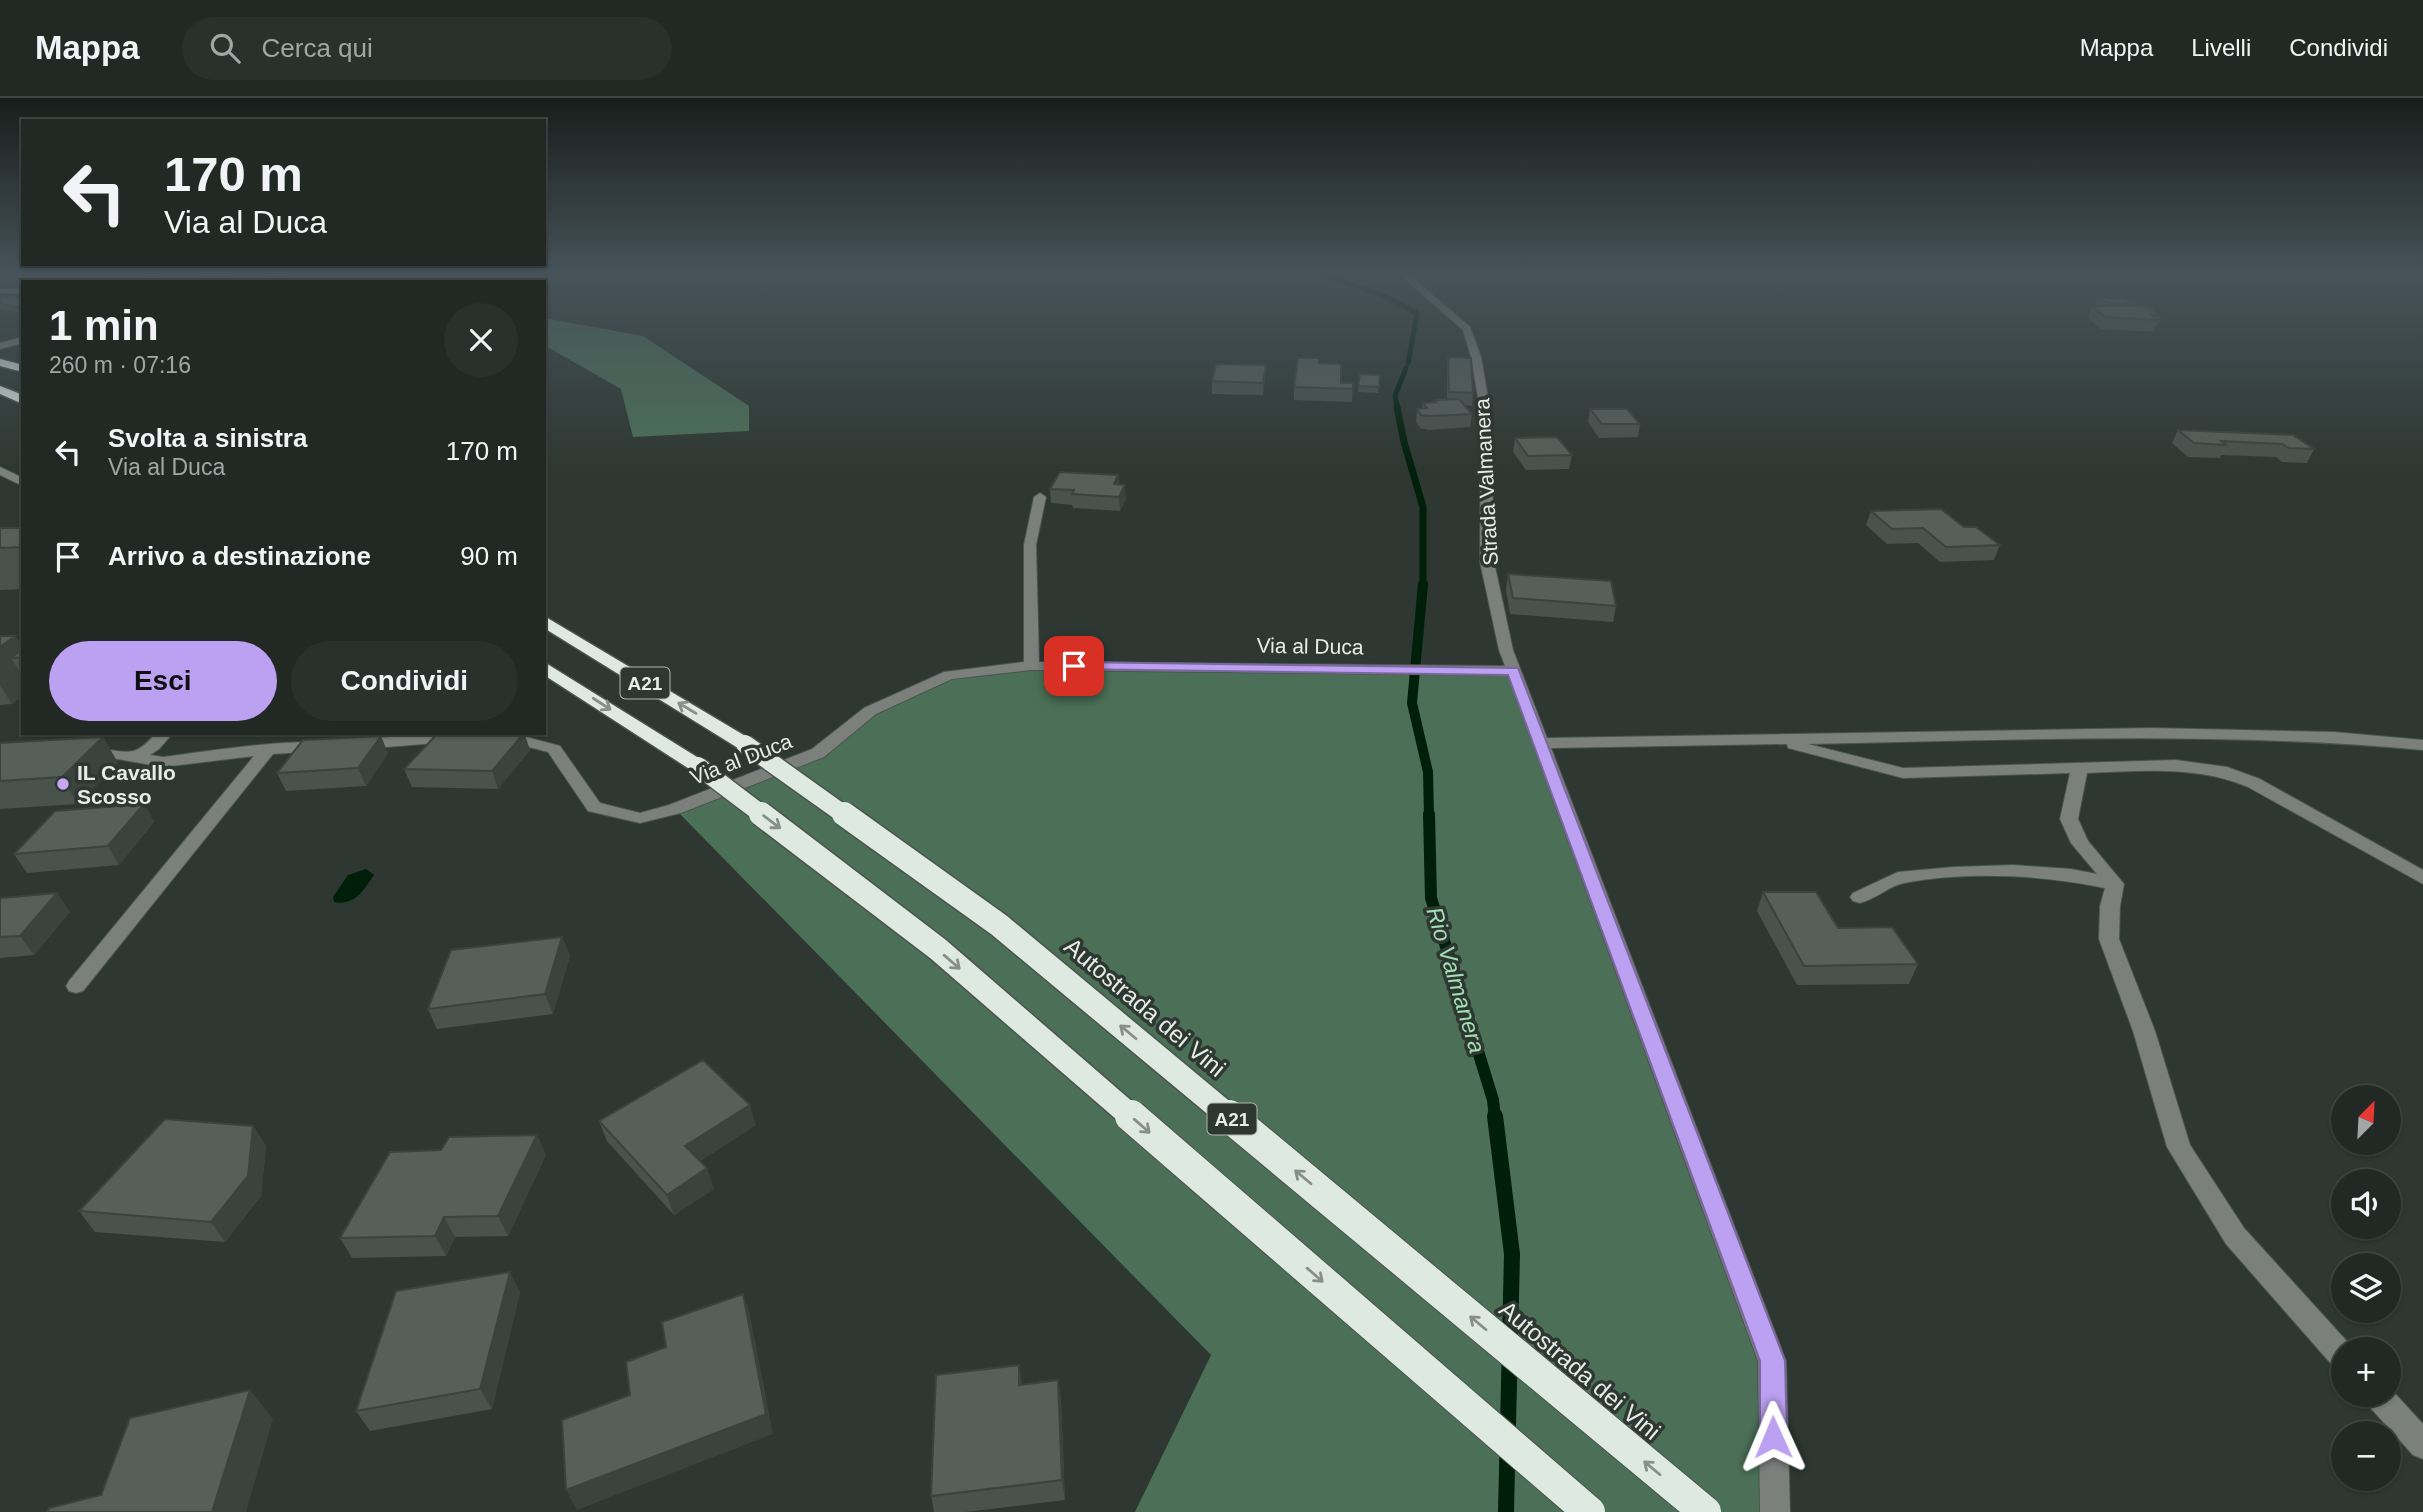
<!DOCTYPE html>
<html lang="it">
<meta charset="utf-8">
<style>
:root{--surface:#222925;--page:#2a312d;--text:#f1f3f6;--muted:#a2a6a7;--line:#3f4542;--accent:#bca0f2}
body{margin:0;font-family:Helvetica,sans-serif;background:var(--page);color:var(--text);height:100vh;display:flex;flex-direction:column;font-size:26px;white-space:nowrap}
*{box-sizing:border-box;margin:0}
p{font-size:23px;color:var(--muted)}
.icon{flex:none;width:38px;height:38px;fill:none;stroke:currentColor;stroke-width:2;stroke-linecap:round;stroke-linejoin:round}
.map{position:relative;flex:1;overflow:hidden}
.panel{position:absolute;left:21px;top:182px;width:525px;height:455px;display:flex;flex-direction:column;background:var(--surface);border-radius:0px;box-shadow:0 2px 5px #0004,0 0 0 2px var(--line)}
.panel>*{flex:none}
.hud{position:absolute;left:21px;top:21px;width:525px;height:147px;border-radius:0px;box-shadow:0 2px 5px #0004,0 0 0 2px var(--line);background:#222925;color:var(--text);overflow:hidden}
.needle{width:46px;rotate:24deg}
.fabs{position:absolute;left:2331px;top:987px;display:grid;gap:14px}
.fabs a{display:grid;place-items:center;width:70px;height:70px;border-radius:50%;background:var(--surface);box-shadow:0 2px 5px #0004,0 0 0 2px var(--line);font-size:35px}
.pin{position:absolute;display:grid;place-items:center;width:60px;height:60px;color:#fff;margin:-30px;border-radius:14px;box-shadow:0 4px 10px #0006}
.me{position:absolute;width:77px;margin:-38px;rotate:359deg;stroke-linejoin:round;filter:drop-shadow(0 0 5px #0008)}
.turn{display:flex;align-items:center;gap:24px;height:147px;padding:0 28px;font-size:32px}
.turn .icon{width:91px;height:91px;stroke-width:2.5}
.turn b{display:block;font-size:49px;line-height:60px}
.round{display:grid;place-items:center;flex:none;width:74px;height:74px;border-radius:37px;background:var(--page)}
.head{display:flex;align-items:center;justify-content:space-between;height:119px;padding:0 28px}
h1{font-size:42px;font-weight:700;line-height:52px}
.primary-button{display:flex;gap:14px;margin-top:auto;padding:14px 28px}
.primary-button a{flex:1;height:80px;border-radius:42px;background:var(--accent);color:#111;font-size:28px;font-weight:700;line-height:80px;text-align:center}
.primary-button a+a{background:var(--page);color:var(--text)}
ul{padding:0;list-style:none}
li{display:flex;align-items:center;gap:21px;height:105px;padding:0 28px}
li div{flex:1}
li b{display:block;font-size:26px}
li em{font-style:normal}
header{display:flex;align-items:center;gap:42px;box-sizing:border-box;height:98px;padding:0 35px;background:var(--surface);border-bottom:2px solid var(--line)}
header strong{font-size:33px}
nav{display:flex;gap:38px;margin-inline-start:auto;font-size:24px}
.search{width:490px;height:63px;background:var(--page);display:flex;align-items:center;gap:18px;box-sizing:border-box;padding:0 24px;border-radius:38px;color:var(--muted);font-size:26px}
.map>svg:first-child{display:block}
</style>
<header>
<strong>Mappa</strong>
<div class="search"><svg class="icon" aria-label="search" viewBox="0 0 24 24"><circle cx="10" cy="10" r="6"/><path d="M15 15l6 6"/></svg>Cerca qui</div>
<nav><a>Mappa</a><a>Livelli</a><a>Condividi</a></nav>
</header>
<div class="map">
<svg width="2423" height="1414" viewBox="0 0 2423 1414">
<rect width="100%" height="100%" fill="#2e3731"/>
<path fill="#4c7057" d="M544 220 643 238 749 308V333L633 339 621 291 544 247Z
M1031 568 1514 573 1772 1263 1775 1414H1135L1211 1257 675 711 818 655 870 613 949 577Z"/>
<path fill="#001f0b" d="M366 771 374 777C363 793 355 808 334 804L333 799 348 777Z"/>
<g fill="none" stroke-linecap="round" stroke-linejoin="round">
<path stroke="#001f0b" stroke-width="5" d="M1319 175 1385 198 1417 215 1408 265
M1398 311 1395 298 1406 270"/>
<path stroke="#001f0b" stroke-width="7" d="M1397 309 1404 344 1423 409V487"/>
<path stroke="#001f0b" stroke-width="10" d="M1423 486 1412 605 1428 674 1429 718"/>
<path stroke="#001f0b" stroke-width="12" d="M1429 716 1431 800 1493 1002 1495 1020"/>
<path stroke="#001f0b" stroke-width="16" d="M1495 1018 1512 1156 1506 1414"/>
<g stroke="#4b544e" stroke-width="2">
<path id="minor" d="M155 175H165L153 184H143Z
M276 175H289L267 184H255Z
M1398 175H1407L1470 229 1481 259 1491 317 1494 464 1513 552 1547 640 2152 630 2334 634 2423 642V652C2218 633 2013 642 1808 646L1903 670 2176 662 2227 669 2260 681 2423 772V786L2248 689C2196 667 2142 673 2087 675L2078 721 2088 743 2124 786 2120 808 2119 841 2155 933 2190 1047 2244 1130 2353 1250 2343 1251V1272L2333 1268 2226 1146 2167 1049 2133 933 2099 841 2100 808 2105 790C2043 777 1967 773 1904 785 1889 788 1876 801 1860 805L1853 803 1850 799 1853 795 1898 774 1954 769 2013 767 2071 771 2097 776 2071 745 2060 721 2070 675 1903 680 1788 650 1787 646 1551 650 1786 1263 1790 1414H1760L1758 1263 1508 577 1031 572 952 581 876 616 824 659 681 715 640 725 588 713 548 654 498 641 496 638 498 635H512L560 648 600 705 640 715 669 707 812 651 864 610 944 574 1024 564V447L1034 399 1040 395 1046 399 1036 447 1039 564 1505 568 1499 552 1480 464 1481 317 1471 259 1463 232Z
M0 191H23V195H0Z
M23 239V245L0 251V245Z
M0 369 23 380V388L0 377Z
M156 635H173L159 651 150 657 163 659C187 656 315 636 327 648L319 653 273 656 83 893 76 895 69 893 66 888 69 883 254 658 163 669 117 661 90 662 82 657C95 644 117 657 133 653 142 651 150 642 156 635Z
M454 635 462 637 464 640 462 643 361 651 353 646 361 641Z
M2389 1289 2423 1326V1361L2413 1357 2367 1306 2363 1297H2389Z"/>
</g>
<g stroke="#4b544e" stroke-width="3">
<path id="highway" d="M0 261 23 267V274L0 268Z
M0 288 23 297V306L0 296Z
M544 518 752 642 755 646 745 652 738 650 544 530Z
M544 564 705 664 708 668 705 672H691L544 577Z"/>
</g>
<use href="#minor" fill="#7c807d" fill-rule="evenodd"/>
<use href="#highway" fill="#deeae1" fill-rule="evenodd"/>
<g stroke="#4b544e" stroke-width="21" stroke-linecap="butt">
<path id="highway-bridge-far2" d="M745 646 846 718
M698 668 764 718"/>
</g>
<g stroke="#4b544e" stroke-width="27" stroke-linecap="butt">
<path id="highway-bridge-far1" d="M761 716 938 851 1133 1020
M844 716 999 827 1231 1020"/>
</g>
<g stroke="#4b544e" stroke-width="34" stroke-linecap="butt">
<path id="highway-bridge" d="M1131 1018 1589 1414
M1229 1018 1705 1414"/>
</g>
<use href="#highway-bridge-far2" stroke="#deeae1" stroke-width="18"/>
<use href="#highway-bridge-far1" stroke="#deeae1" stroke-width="24"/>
<use href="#highway-bridge" stroke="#deeae1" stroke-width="32"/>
</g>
<path fill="#4a524c" d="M254 175 240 184H194L192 180Z
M2097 200 2135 205 2133 208 2160 218 2154 234 2101 231 2088 220 2092 208H2102L2095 205Z
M0 201H23V215L0 211Z
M1448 259 1473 295 1472 308 1464 307 1472 316 1470 329 1428 332 1420 330 1416 324 1417 311H1422L1423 305H1434L1435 302 1447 301V271Z
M1319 265 1341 285H1353L1352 304 1294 302V289Z
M1360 276 1380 277 1378 295 1358 294Z
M1265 280 1263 297 1212 296V283Z
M1590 311 1640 326 1638 339 1599 340 1588 324Z
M2178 332 2293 337 2314 351 2307 365 2282 364 2276 359 2221 357 2220 360 2188 359 2172 345Z
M1515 340 1572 357 1569 371 1526 372 1513 354Z
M1118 377 1119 387 1126 401 1120 413 1073 410 1072 407 1051 405 1050 391Z
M1871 413 1964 429 2000 447 1994 462 1940 464 1918 445 1887 446 1866 427Z
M0 430H23V491L0 492Z
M1508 476 1616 508 1613 524 1510 516 1506 492Z
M0 538H15L23 551V597L12 606 0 607Z
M524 635 530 652 498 691 412 689 404 671Z
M103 639 118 665 78 706 0 711V645Z
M388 655 366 688 286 693 277 675Z
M144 706 154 724 119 767 27 775 14 756Z
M1763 794 1838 830 1918 866 1909 886 1797 887 1757 813Z
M57 795 70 814 34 857 0 860V800Z
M562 839 570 858 553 916 437 931 428 911Z
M599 1023 756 1027 700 1063 714 1091 674 1117 607 1043Z
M253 1028 266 1048 261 1098 225 1144 95 1134 79 1113Z
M537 1037 546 1057 508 1138 455 1139 446 1158 352 1160 340 1140 441 1052Z
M520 1194 492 1311 370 1333 356 1313Z
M1019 1267 1022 1286 1058 1282 1061 1302 1065 1402 965 1414H934L931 1398Z"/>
<path fill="#3c423e" d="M232 175H254L240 184H228L226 179Z
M1266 267 1265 280 1263 297V285Z
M1118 377 1119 391 1114 386Z
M1125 387 1126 401 1120 413 1119 399Z
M15 538 23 552 11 560 23 579V597L12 606 0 587V549Z
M524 635 530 652 498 691 492 673Z
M381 638 388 655 366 688 358 670Z
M103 639 118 665 78 706 62 679Z
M144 706 154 724 119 767 108 748Z
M57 795 70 814 34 857 20 838Z
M562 839 570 858 553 916 545 896Z
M750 1007 756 1027 692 1068 685 1048Z
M253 1028 266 1048 261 1098 225 1144 211 1124Z
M537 1037 546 1057 508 1138 498 1118Z
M707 1070 714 1091 674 1117 667 1097Z
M444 1119 455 1139 446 1158 435 1138Z
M510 1174 520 1194 492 1311 480 1291Z
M743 1196 750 1216 773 1336 577 1412 566 1392Z
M1019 1267 1022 1287H1019Z
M1058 1282 1061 1302 1065 1402 1062 1382Z
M250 1292 273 1321 246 1414H212Z"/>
<path fill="#565f58" stroke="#3c423e" stroke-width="2" d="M201 175H232L226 179 192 180Z
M11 199 23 201V210L0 206V201Z
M2097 200H2123L2135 205H2109Z
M2092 208H2148L2160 218 2152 217 2158 222 2105 219Z
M1448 259 1471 260 1473 295 1449 294Z
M1298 260H1319V265L1341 266V285H1353V291L1294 289Z
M1216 266 1266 267 1263 285 1212 283Z
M1360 276 1380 277 1379 289 1358 288Z
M1459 301 1472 316 1429 318 1421 317 1417 311 1427 310 1423 305 1436 304 1435 302Z
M1590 311H1627L1640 326H1602Z
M2178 332 2293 337 2314 351 2289 350 2282 346 2221 343 2226 347 2194 345Z
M1557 339 1572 357 1528 358 1515 340Z
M1060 374 1118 377 1114 386 1125 387 1119 399 1072 396 1074 392 1050 391Z
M1941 411 1964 429H1976L2000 447 1946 449 1923 430 1892 431 1871 413Z
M0 430H23V449L0 450Z
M1508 476 1611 483 1616 508 1513 500Z
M0 538H15L0 549Z
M23 551V559L11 560Z
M438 635H524L492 673 404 671Z
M381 638 358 670 277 675 303 642Z
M103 639 62 679 0 683V645Z
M144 706 108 748 14 756 55 713Z
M1763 794H1816L1838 830 1892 829 1918 866 1804 868Z
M57 795 20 838 0 839V800Z
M562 839 545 896 428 911 451 852Z
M703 962 750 1007 685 1048 707 1070 667 1097 599 1023Z
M165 1021 253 1028 248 1078 211 1124 79 1113Z
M537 1037 498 1118 444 1119 435 1138 340 1140 390 1054 441 1052 449 1039Z
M510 1174 480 1291 356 1313 396 1193Z
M743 1196 766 1316 566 1392 562 1322 630 1297 626 1264 666 1249 662 1224Z
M1019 1267V1287L1058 1282 1062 1382 931 1398 936 1277Z
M250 1292 212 1414H47L49 1410 101 1397 130 1320Z"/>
<defs><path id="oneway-shaft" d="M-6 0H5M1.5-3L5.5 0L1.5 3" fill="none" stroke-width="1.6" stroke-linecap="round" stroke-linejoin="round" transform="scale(1.75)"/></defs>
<g stroke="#869089">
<use href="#oneway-shaft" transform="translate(602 606) rotate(33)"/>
<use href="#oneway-shaft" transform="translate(687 610) rotate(-149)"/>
<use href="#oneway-shaft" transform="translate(772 724) rotate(37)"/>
<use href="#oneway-shaft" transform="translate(952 864) rotate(41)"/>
<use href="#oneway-shaft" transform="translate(1128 934) rotate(-140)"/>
<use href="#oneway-shaft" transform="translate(1142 1028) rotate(41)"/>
<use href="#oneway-shaft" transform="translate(1303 1079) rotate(-140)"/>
<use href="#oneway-shaft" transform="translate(1315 1177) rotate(41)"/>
<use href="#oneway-shaft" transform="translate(1478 1225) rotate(-140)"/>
<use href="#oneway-shaft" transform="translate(1652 1370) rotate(-140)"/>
</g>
<linearGradient id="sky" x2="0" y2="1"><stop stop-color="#191e1b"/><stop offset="0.47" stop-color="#46535a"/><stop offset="1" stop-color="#46535a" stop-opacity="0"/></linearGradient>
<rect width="2423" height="373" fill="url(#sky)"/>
<path fill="#bca0f2" stroke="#7a689d" stroke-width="2" d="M1074 564 1518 570 1785 1263 1787 1339 1783 1348 1773 1352 1764 1348 1760 1339V1263L1508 577 1069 571 1067 568Z"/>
<circle fill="#c6a6f0" stroke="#2e3731" stroke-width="2.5" cx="63" cy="686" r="7"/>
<g text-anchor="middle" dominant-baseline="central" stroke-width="7" stroke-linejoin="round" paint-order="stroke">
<g fill="#2e3731" stroke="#afb6b1" stroke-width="2">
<rect x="620.5" y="569.5" width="49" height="31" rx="5"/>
<rect x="1207.5" y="1005.5" width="49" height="31" rx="5"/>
</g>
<g font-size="19" font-weight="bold" fill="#e6ece8">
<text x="645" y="585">A21</text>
<text x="1232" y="1021">A21</text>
</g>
<g font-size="21" fill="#e6ece8" stroke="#2e3731">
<text transform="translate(1486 384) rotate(-93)">Strada Valmanera</text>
<text transform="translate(1310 548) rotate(1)">Via al Duca</text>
<text transform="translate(741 661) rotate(-21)">Via al Duca</text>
</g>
<g font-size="21" font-weight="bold" fill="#e6ece8" stroke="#2e3731" text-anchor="start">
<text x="77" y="674">IL Cavallo<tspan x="77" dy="24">Scosso</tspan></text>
</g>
<g font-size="23" font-style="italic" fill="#a2e0b5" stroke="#2e3731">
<text transform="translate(1456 882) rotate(73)">Rio Valmanera</text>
</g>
<g font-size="24" fill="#e6ece8" stroke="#2e3731">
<text transform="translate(1145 909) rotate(40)">Autostrada dei Vini</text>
<text transform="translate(1580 1272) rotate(40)">Autostrada dei Vini</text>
</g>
</g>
</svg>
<div class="fabs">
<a><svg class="needle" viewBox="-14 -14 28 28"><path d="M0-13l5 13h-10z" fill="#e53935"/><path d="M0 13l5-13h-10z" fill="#a2a6a7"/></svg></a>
<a><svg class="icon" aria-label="sound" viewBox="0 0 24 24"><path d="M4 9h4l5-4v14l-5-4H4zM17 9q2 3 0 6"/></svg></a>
<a><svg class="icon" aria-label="layers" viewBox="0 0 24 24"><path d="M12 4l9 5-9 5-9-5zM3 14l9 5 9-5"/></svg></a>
<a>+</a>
<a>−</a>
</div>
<div class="pin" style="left:1074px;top:568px;background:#d93025"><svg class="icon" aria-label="arrive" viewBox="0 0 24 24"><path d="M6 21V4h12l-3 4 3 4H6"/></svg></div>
<svg class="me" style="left:1773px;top:1339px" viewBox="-20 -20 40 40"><path d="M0-17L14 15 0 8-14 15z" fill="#bca0f2" stroke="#fff" stroke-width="4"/></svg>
<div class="hud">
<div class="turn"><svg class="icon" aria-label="left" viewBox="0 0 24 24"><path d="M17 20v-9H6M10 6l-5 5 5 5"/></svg><div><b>170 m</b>Via al Duca</div></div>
</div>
<section class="panel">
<div class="head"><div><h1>1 min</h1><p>260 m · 07:16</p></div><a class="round"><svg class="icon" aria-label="close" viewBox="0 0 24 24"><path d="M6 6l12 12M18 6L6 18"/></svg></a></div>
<ul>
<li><svg class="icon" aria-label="left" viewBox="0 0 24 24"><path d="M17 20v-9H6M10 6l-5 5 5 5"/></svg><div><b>Svolta a sinistra</b><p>Via al Duca</p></div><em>170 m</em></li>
<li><svg class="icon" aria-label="arrive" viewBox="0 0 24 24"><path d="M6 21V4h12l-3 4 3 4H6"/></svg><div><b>Arrivo a destinazione</b></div><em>90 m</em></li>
</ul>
<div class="primary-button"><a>Esci</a><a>Condividi</a></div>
</section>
</div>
